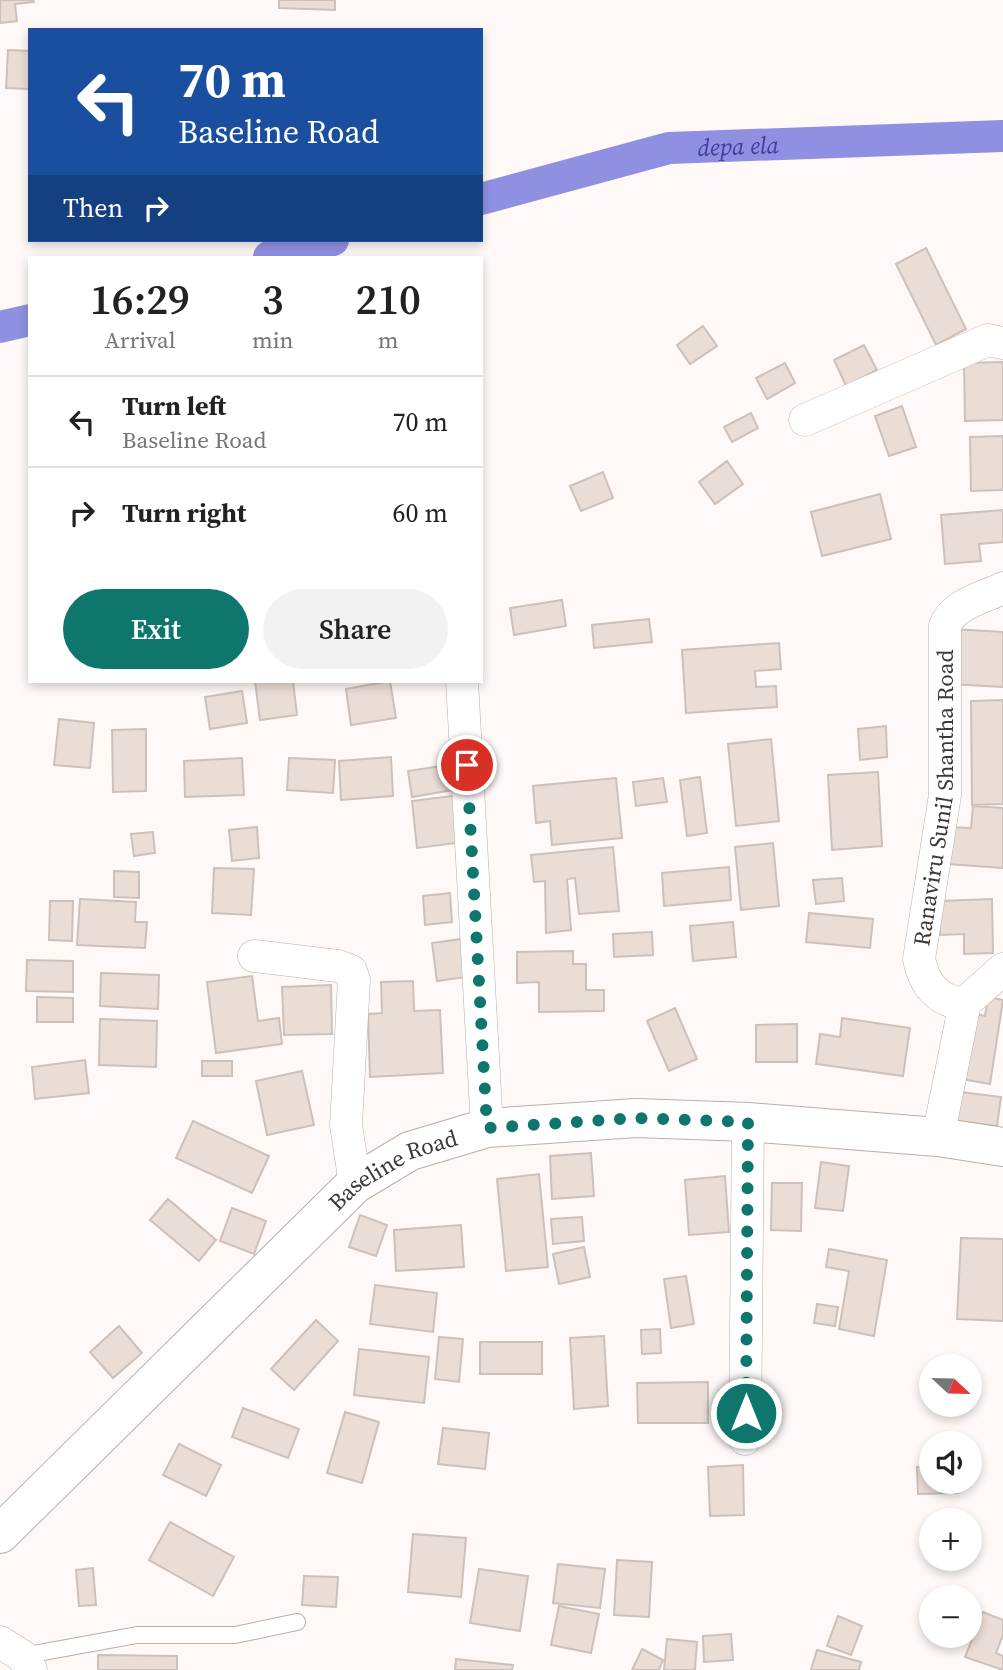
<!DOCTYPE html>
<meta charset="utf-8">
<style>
:root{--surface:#fff;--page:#f2f2f2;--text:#222;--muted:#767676;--line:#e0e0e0;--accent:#0f766e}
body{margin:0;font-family:"Source Serif 4",serif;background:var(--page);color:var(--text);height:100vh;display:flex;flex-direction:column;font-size:26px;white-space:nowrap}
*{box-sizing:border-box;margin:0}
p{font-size:23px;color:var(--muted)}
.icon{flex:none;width:38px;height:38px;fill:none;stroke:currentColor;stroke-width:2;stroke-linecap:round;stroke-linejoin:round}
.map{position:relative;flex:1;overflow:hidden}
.details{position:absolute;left:28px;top:256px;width:455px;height:427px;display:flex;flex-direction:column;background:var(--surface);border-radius:0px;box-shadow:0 4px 10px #0003}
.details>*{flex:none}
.banner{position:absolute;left:28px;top:28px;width:455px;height:214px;border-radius:0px;box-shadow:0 4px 10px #0003;background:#1a4fa0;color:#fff;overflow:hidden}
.needle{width:46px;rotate:112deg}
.buttons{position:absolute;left:919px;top:1354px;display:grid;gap:14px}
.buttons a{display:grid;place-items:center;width:63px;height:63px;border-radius:50%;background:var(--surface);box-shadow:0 4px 10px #0003;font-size:35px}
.pin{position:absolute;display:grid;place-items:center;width:60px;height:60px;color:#fff;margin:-30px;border:4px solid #fff;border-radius:50%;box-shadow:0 2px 7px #0007}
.me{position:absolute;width:77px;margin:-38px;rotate:0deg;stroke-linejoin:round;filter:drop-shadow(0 0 5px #0008)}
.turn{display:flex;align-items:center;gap:24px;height:147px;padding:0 35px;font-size:32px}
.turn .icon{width:91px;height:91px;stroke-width:2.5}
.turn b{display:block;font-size:49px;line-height:60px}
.then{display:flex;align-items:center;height:66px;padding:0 35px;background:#0003;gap:14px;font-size:26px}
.eta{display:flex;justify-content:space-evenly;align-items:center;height:119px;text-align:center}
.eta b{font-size:42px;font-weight:600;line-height:49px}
.cta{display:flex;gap:14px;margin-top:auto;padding:14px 35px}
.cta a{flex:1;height:80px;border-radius:42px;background:var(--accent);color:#fff;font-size:28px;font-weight:600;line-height:80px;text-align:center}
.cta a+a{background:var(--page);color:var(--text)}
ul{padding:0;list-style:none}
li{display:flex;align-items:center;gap:21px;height:91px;padding:0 35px;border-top:2px solid var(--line)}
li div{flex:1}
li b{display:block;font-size:26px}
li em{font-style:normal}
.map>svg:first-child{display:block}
</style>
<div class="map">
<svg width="1003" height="1670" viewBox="0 0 1003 1670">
<rect width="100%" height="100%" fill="#fef9f6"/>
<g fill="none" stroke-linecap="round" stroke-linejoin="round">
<g stroke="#9090e3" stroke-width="32">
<path id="s1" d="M481 199 669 148 1003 136"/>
<path d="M269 257 333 240"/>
<path d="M0 327 30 320"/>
</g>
</g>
<path fill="#eaddd6" stroke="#cdc0ba" stroke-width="2" d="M0 0H33L34 2 15 4 17 21 0 23Z
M279 0H335V10L279 8Z
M8 50 30 51V89L6 88Z
M926 248 966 329 936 345 896 264Z
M703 326 717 346 690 364 677 345Z
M864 345 877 370 846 386 834 360Z
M1003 362V420L965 421 964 363Z
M785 363 795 383 767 399 756 378Z
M902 406 916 447 889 456 875 416Z
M751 413 758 428 732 442 724 427Z
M1003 436V490L971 491 970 437Z
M727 461 743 484 715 504 699 482Z
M603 472 613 498 581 511 570 486Z
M880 494 891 539 822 556 811 512Z
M1003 510V542L979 544 981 561 945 564 941 515Z
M562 600 566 626 514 635 510 608Z
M649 619 652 642 594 648 592 625Z
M954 629 1003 632V687L950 684Z
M779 643 781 669 755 671 756 687 776 686 777 707 686 713 682 650Z
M255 681H293L297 715 260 720Z
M390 681 396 718 351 725 346 689Z
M242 691 247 723 210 729 205 697Z
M1003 700V804L972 805 971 701Z
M59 719 94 723 90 768 54 765Z
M886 726 887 757 860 760 858 729Z
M146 729V791L113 792 112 730Z
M771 739 779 821 736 826 728 744Z
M391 757 393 796 341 800 339 761Z
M242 758 244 795 185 797 184 761Z
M289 758 335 760 333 793 287 790Z
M455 764 459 789 412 797 408 771Z
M878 772 882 846 832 850 828 775Z
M700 777 707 833 687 836 680 780Z
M616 778 622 838 552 845 550 821 536 823 533 786Z
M663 778 667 802 636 806 633 782Z
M459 795 465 842 417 848 412 801Z
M973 806 1003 808V868L948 864 951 827 971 828Z
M257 827 259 858 232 861 229 830Z
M153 832 155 853 134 856 131 834Z
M773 843 779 906 741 910 735 847Z
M613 847 619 911 579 914 575 878 567 879 571 930 546 933 545 881 534 882 531 855Z
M729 867 731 900 664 906 662 873Z
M214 868 254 869 251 915 212 913Z
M114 871 139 872V898L114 897Z
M842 878 844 901 816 904 813 880Z
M450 893 452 922 425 925 423 896Z
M80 899 136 902 135 922H147L145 948 77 945Z
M992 899 993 953 964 954V934L940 935 939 901Z
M50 901H73L72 941 49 940Z
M809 913 873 919 870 948 806 942Z
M733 922 736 957 693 961 690 926Z
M652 932 653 955 614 957 613 934Z
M461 939 466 977 437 981 432 943Z
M573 951V964H586V990H604V1011L539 1012V982L517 983V952Z
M27 960 73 961V992L26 991Z
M101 973 159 975 158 1009 100 1006Z
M252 976 258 1021 279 1018 282 1044 216 1053 207 982Z
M413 981 414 1011 440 1010 443 1073 370 1077 368 1014 382 1013 381 982Z
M331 985 332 1034 284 1035 282 987Z
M37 997 73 998V1022H37Z
M988 997 1003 1000 990 1084 961 1079 972 1013 985 1016Z
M675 1008 697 1059 669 1071 647 1021Z
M842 1018 910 1028 903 1076 816 1064 820 1034 840 1037Z
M100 1019 157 1021 156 1067 99 1065Z
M797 1024V1062H756V1025Z
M85 1060 89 1093 35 1099 32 1067Z
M202 1061H232V1076H202Z
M302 1071 314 1125 267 1135 256 1081Z
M961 1092 1001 1097 997 1126 957 1121Z
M193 1121 269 1156 252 1193 176 1158Z
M591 1153 594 1196 552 1199 550 1156Z
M821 1162 849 1166 843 1211 815 1208Z
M539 1174 548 1267 506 1271 497 1179Z
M725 1176 729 1232 689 1235 685 1180Z
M772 1183H802L801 1231 771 1230Z
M168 1199 216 1240 199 1261 150 1220Z
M232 1208 266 1221 254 1254 220 1241Z
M360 1215 387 1225 376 1256 349 1247Z
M582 1217 584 1241 553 1244 551 1219Z
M461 1225 464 1267 396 1271 394 1230Z
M961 1238 1003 1239V1321L957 1319Z
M584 1247 590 1277 559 1284 553 1254Z
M829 1249 887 1260 874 1336 839 1329 849 1271 826 1267Z
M686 1276 694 1324 671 1328 664 1279Z
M375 1285 437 1293 433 1332 370 1324Z
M817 1304 838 1307 835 1326 814 1323Z
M316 1320 338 1341 294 1390 271 1369Z
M119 1326 142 1353 113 1378 90 1352Z
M660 1329 661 1353 642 1354 641 1330Z
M604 1336 608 1406 574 1409 570 1338Z
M439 1337 463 1339 459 1382 435 1379Z
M480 1342H542V1374H480Z
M359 1349 429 1357 424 1403 354 1395Z
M708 1382V1423H638L637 1383Z
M243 1408 299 1429 288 1458 232 1437Z
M345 1412 379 1422 362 1483 327 1473Z
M443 1428 489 1433 485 1469 438 1464Z
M179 1444 221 1465 206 1496 163 1475Z
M743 1465 744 1515 710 1516 708 1467Z
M931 1466V1482H958V1493L918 1494 917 1467Z
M170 1522 234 1557 213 1596 149 1560Z
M413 1534 466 1538 461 1597 408 1592Z
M617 1560 652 1562 649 1617 614 1615Z
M558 1564 605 1569 600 1608 553 1603Z
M93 1568 96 1605 79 1606 76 1570Z
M479 1569 528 1576 520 1631 470 1623Z
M304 1576 338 1577 336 1607 302 1605Z
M559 1606 599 1614 591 1653 551 1645Z
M983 1612 1003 1620V1635L996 1653 1003 1656V1670L965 1657Z
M838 1616 862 1626 851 1655 827 1646Z
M731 1634 733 1660 704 1662 703 1636Z
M667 1639 697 1642 695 1670H664Z
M642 1649 663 1660 659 1670H632Z
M817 1650 861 1662 859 1670H811Z
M98 1655 177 1656V1670H98Z
M456 1659 513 1665 512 1670H455Z"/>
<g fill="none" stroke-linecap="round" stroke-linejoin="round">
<g stroke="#baaea8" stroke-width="18">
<path id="service" d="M22 1656 137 1635H235L297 1622"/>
</g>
<g stroke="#baaea8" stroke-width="33">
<g id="minor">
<path d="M805 420 988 340 1003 343"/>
<path d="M462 681 487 1128"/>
<path d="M254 956 338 966 351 971 354 980 346 1125 355 1184"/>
<path d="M965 1003 1003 969"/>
<path id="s2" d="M938 1137 965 1003C938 1003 924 984 919 959L945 795V626C953 604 983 598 1003 588"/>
<path d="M745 1439 748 1122"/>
<path d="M0 1642 22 1656 31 1670"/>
</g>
</g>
<g stroke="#baaea8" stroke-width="40">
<g id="primary">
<path id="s3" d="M0 1534 355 1184 410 1151 487 1128 636 1118 748 1122 938 1137 1003 1147"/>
</g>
</g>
<use href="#service" stroke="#fff" stroke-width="16"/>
<use href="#minor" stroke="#fff" stroke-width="32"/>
<use href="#primary" stroke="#fff" stroke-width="38"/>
</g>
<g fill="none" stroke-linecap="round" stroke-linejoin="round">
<path stroke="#0f766e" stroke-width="12" stroke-dasharray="0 21.6" d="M467 765 487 1128 636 1118 748 1122 746 1413"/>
</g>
<g text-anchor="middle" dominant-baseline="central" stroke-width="5" stroke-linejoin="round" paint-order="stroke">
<g font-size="23" fill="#3d3835" stroke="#fff">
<text stroke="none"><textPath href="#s2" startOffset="369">Ranaviru Sunil Shantha Road</textPath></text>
<text stroke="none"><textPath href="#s3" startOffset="539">Baseline Road</textPath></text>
</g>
<g font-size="24" font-style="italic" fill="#453b9c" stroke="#fff">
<text stroke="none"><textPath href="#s1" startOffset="264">depa ela</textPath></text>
</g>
</g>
</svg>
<div class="buttons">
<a><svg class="needle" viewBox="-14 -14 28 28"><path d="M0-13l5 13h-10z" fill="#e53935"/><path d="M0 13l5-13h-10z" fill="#767676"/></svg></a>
<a><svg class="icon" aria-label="sound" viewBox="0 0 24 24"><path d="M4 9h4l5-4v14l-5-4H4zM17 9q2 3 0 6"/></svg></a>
<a>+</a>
<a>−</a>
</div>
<div class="pin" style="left:467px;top:765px;background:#d93025"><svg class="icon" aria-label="arrive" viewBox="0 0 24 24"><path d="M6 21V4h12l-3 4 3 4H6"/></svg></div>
<svg class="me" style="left:746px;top:1413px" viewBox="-20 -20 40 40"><circle r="17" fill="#0f766e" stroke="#fff" stroke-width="3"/><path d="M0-11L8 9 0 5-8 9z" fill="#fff"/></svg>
<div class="banner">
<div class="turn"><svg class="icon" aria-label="left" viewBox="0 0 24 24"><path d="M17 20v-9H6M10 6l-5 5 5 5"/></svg><div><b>70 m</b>Baseline Road</div></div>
<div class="then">Then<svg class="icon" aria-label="right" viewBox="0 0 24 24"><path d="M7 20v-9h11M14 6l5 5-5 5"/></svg></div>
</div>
<section class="details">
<div class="eta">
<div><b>16:29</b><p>Arrival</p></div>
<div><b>3</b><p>min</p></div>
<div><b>210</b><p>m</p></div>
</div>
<ul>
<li><svg class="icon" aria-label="left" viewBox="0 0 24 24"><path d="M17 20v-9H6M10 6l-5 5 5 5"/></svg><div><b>Turn left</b><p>Baseline Road</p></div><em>70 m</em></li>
<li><svg class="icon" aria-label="right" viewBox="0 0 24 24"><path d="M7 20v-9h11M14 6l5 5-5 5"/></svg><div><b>Turn right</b></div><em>60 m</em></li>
</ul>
<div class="cta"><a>Exit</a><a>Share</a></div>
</section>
</div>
